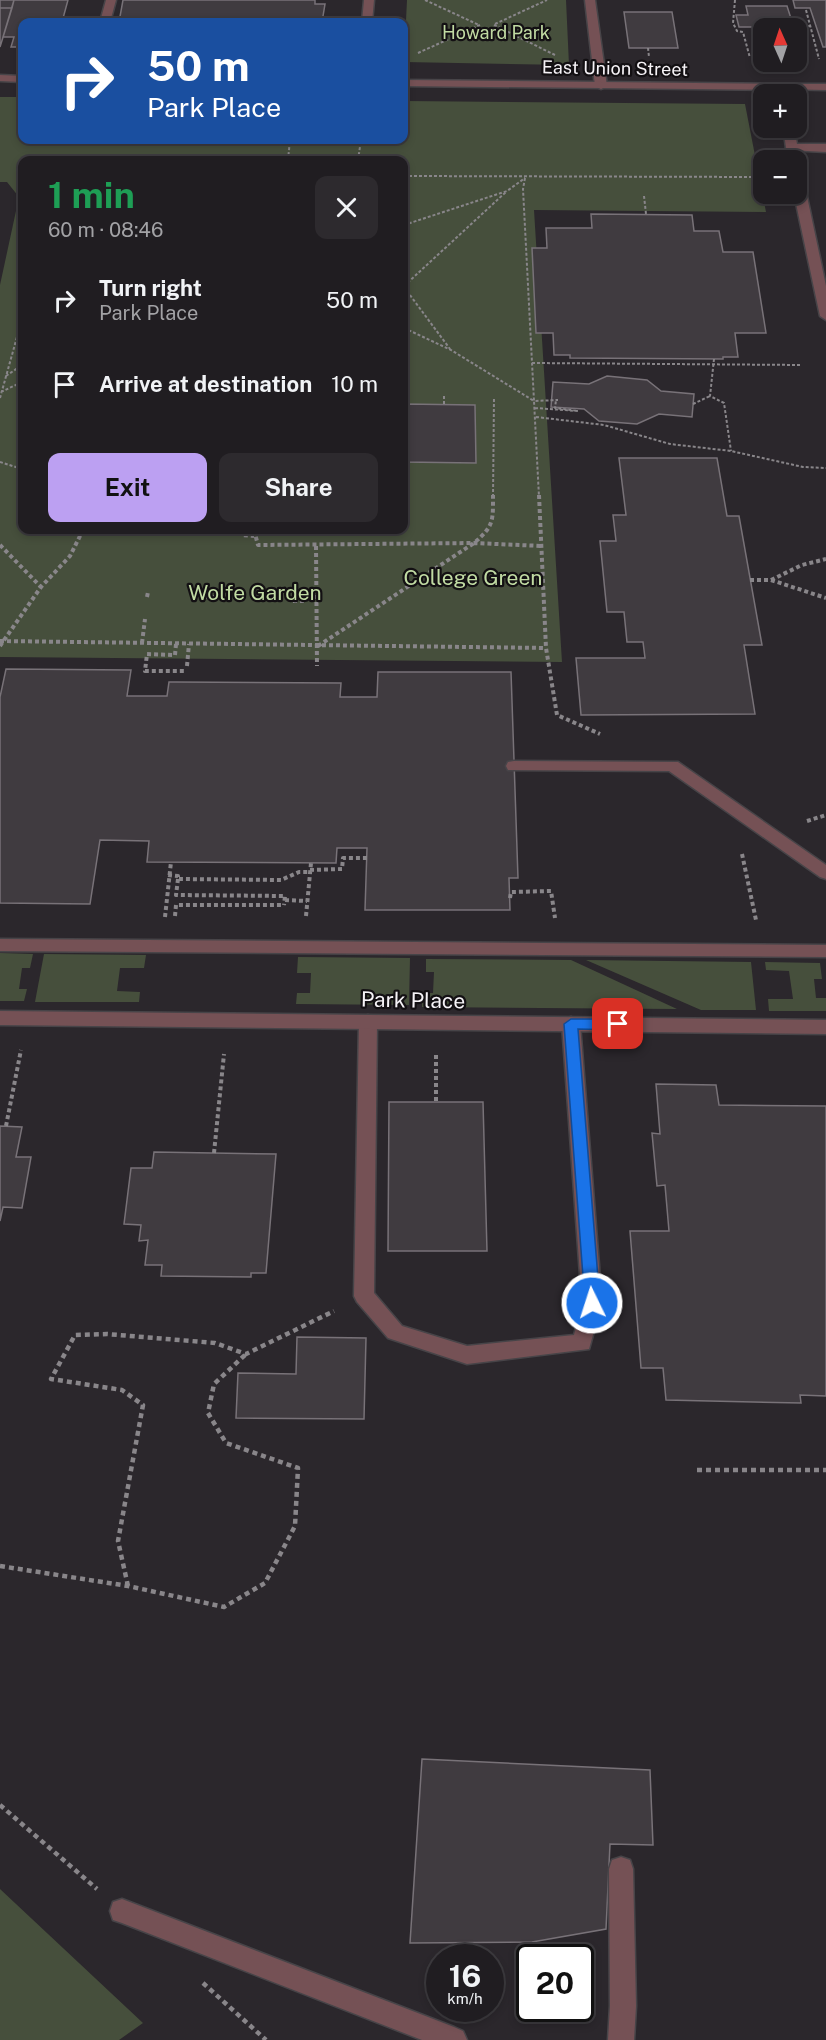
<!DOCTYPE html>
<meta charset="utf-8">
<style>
:root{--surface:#201d21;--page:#2d2a2e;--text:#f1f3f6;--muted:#a2a2a5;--line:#3d3b3f;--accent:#bca0f2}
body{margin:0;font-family:"Public Sans",sans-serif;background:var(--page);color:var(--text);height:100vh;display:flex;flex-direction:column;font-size:22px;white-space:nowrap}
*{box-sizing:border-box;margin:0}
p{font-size:20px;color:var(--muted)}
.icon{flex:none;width:33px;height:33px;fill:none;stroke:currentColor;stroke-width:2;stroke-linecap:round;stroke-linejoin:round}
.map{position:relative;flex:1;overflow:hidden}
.details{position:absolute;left:18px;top:156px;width:390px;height:378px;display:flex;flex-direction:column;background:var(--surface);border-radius:12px;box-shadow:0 3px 9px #0003,0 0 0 2px var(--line)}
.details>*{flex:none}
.top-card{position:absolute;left:18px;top:18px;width:390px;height:126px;border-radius:12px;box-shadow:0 3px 9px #0003,0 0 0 2px var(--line);background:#1a4fa0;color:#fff;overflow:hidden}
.needle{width:39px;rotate:357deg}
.fabs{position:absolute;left:753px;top:18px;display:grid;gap:12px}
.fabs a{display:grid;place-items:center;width:54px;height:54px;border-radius:12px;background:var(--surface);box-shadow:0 3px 9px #0003,0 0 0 2px var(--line);font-size:30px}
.speed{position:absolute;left:426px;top:1944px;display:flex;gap:12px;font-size:30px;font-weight:700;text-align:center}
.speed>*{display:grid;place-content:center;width:78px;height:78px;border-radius:50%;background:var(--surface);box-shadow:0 3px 9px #0003,0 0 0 2px var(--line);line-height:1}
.speed small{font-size:15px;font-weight:400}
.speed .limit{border:3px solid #111;border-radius:9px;background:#fff;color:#111}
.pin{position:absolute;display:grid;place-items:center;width:51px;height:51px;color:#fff;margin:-26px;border-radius:12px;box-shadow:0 3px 9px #0006}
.me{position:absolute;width:66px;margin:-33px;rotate:356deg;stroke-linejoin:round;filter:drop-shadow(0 0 4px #0008)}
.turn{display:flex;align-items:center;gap:21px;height:126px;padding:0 30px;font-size:27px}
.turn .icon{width:78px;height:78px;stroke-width:2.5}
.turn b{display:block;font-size:42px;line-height:51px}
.round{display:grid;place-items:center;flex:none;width:63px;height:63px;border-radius:12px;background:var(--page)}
.overview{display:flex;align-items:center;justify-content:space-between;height:102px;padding:0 30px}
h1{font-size:36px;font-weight:700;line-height:45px;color:#1e9e55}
.button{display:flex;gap:12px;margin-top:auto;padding:12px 30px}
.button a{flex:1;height:69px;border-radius:12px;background:var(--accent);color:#111;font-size:24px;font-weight:700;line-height:69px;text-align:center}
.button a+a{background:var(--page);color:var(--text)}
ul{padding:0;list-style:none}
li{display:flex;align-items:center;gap:18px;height:84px;padding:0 30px}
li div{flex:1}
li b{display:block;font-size:22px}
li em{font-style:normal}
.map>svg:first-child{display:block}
</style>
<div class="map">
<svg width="826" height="2040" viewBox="0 0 826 2040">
<rect width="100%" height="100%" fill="#2b272c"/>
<path fill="#464f3c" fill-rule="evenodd" d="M407 0H566L569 65 404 62Z
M0 97H22V140H404V101L745 104 766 212 534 210 562 662 0 657V285L19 197 7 182H0ZM22 160H404V530H22Z
M0 953 33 954 30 968H22L19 989H27L24 1001H0Z
M44 954 146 955 144 968H120L117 991 140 992 139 1002H35Z
M298 957 410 958 409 1005 296 1004 297 993H310L311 973H297Z
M426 959 571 960 677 1009 422 1007V993H433L434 972H426Z
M586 960 751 962 756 1010H701Z
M765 962 820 963 822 979H814L816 998H826V1011H769L768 999H793L789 971 766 970Z
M0 1889 143 2023 119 2040H0Z"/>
<path fill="#403b40" stroke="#787278" stroke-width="1.5" d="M0 0H14L12 8H0Z
M14 0H68L62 22H22V47H11L14 37H3Z
M123 0H315V4H325L322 22H119Z
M793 0H826V47H823L810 8H795Z
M746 6H787L794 28H764V47H758L752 27H739L736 15H748Z
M0 8H12L0 47Z
M624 12H672L678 48H629Z
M591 214 692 215 694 231H719L723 252H753L766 333H735L738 357H723V359L570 358V355H554L553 333H536L532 248H547L546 228H592Z
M607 376 647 380 661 391 694 394 692 417 659 414 637 424 599 421 584 409 551 407 553 382 589 384Z
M404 404 475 405 476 463 404 462Z
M619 458H717L727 516H739L762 645H744L755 714 581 715 576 658H645L643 642H627L624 612H607L600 541H616L613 515H626Z
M6 669 131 670 127 696H167L169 682H175L341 683 340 697H377L378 672H511L518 878H509L510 910H365L367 848H337L336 863 147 862 149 841 100 840 90 904 0 903V697Z
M656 1084 716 1085 719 1105 826 1106V1396L800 1395 801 1403 666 1400 663 1368H641L630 1231H669L665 1185 657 1186 652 1133 660 1134Z
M389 1102H483L487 1251H388Z
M0 1126 22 1127 16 1157H31L22 1208 3 1207 0 1221Z
M154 1152 276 1154 266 1273H251V1277L161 1276 162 1265H145L148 1240 139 1241 141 1225 124 1224 131 1168H152Z
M297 1337 366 1338 364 1419 236 1418 238 1373 296 1374Z
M422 1759 650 1770 653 1845 610 1844 606 1929 532 1942 410 1943Z"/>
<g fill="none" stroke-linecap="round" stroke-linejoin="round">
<g stroke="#474448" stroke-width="3">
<path id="service" d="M106 0H116L110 22H100Z
M792 144H826V152L788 150 786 148Z
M514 761 678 762 826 865V879L820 877 669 771 508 770 506 766 508 762Z
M368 1015 374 1017 377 1022 374 1293 402 1326 467 1346 574 1335 582 1303 562 1024 565 1019 571 1017 577 1019 580 1024 602 1303 589 1349 467 1364 388 1338 357 1302 354 1296 359 1022 362 1017Z
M621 1857 630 1860 633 1869 636 2006 634 2040H608L610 2006 609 1869 612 1860Z
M122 1899 454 2027 463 2031 467 2040H422L122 1923 113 1920 110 1911 113 1902Z"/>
</g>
<g stroke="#474448" stroke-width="3">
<path id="minor" d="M585 0H595L607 86 601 89 595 86Z
M781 84H826V90L777 89 775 87Z"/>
</g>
<g stroke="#474448" stroke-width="3">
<path id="tertiary" d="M364 0H374L372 22H362Z
M0 75 22 76V82L0 81Z
M404 80 781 84 787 87 788 94H777L776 90 404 86Z
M783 128H794L800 160 798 163 788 160Z
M796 170 802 173 826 286V320L820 316 794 194H796Z
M0 939 826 945V957L0 951Z
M0 1011 826 1020V1034L0 1025Z"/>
</g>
<path stroke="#89868a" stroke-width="2" stroke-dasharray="3 2" stroke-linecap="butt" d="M425 0 479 25
M735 0 733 23 737 31 743 32 750 58
M806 10 819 59
M495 24 547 0
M494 25 555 55
M793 26H811
M648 48 649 57
M418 53 480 25
M288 160 290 140
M358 160 361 140
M404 176 764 177
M525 178 523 189 534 401 558 400
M644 196 646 214
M404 225 507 191 525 178
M404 286 507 191
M404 287 450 349
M404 328 451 350 534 401 539 497
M714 359 710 396 724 403 731 451
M532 363 802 365
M6 376 22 365
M1 392 22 382
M444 396V405
M0 398 22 319
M693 404 710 396
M535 408 578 411 555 408 556 400
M536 417 604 425 670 444 731 451 803 467 826 468
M0 462 22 469
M493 497 494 397"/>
<path stroke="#89868a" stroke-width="4" stroke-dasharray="4 3" stroke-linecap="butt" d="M539 495 546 648 557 715 600 734
M243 530 242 535 254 536
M254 530 258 545 474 543 542 546
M273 530H283
M0 545 41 587
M316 546 317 666
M750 580H771L826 598
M771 580 802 565 826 559
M147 597 148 592
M206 597H218
M293 601H307
M0 641 546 648
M142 643 145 619
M176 644 175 655 147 654 145 671H186
M0 646 41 587 70 556 83 530
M318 646 474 543C494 526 493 521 493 495
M187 666 189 644
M807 821 826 815
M742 854 756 920
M310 870 342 869 343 858H367
M168 875 178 876V879L281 880 299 872H309
M178 879 176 895 285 896 284 905
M510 898 511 892 551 891 555 918
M285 900 307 901
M175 916 176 905H284
M306 916 311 863
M165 917 171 862
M436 1055V1103
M6 1126 21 1050
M214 1153 224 1054"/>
<path stroke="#89868a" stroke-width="4.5" stroke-dasharray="5 4" stroke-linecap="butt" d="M697 1470H826
M0 1566 128 1586 224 1607 265 1583 295 1526 298 1468 226 1443 208 1413 214 1384 246 1354
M128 1586 118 1541 143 1405 122 1390 51 1379 75 1335 107 1334 215 1343 246 1354 334 1311
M0 1805 97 1889
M203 1983 266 2040"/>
<use href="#service" fill="#755155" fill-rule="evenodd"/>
<use href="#minor" fill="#755155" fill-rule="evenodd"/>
<use href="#tertiary" fill="#755155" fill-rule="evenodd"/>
</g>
<path fill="#1a73e8" stroke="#114b97" stroke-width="1.5" d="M571 1019H618L625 1024 618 1030 578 1029 600 1303 598 1307 592 1309 587 1307 585 1303 564 1024Z"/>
<g text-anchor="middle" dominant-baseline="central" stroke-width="4.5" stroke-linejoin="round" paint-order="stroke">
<g font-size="18" fill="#c1dba3" stroke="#131013">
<text x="496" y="32">Howard Park</text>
</g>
<g font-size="18" fill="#f6f3f7" stroke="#131013">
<text transform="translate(615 68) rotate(1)">East Union Street</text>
</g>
<g font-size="21" fill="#c1dba3" stroke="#131013">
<text x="473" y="577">College Green</text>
<text x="255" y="592">Wolfe Garden</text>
</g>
<g font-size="21" fill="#f6f3f7" stroke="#131013">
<text transform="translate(413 1000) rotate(1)">Park Place</text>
</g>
</g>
</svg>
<div class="fabs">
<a><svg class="needle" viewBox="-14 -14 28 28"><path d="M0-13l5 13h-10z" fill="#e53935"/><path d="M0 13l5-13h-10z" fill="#a2a2a5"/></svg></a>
<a>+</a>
<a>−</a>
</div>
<div class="speed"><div>16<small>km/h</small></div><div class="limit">20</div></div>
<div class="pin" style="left:618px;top:1024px;background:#d93025"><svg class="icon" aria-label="arrive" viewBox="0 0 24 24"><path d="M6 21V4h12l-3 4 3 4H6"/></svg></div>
<svg class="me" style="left:592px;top:1303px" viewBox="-20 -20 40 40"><circle r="17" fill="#1a73e8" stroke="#fff" stroke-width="3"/><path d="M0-11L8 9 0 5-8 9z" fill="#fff"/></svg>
<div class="top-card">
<div class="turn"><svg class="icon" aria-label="right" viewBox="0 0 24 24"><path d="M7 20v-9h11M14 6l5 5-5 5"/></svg><div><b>50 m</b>Park Place</div></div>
</div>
<section class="details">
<div class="overview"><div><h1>1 min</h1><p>60 m · 08:46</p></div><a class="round"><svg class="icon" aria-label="close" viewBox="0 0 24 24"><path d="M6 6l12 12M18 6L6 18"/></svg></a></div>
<ul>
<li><svg class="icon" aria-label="right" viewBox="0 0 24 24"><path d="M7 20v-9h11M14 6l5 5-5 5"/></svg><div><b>Turn right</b><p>Park Place</p></div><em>50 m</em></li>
<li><svg class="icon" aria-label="arrive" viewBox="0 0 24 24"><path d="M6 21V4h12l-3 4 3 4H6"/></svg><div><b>Arrive at destination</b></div><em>10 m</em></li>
</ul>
<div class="button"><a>Exit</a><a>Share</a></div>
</section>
</div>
